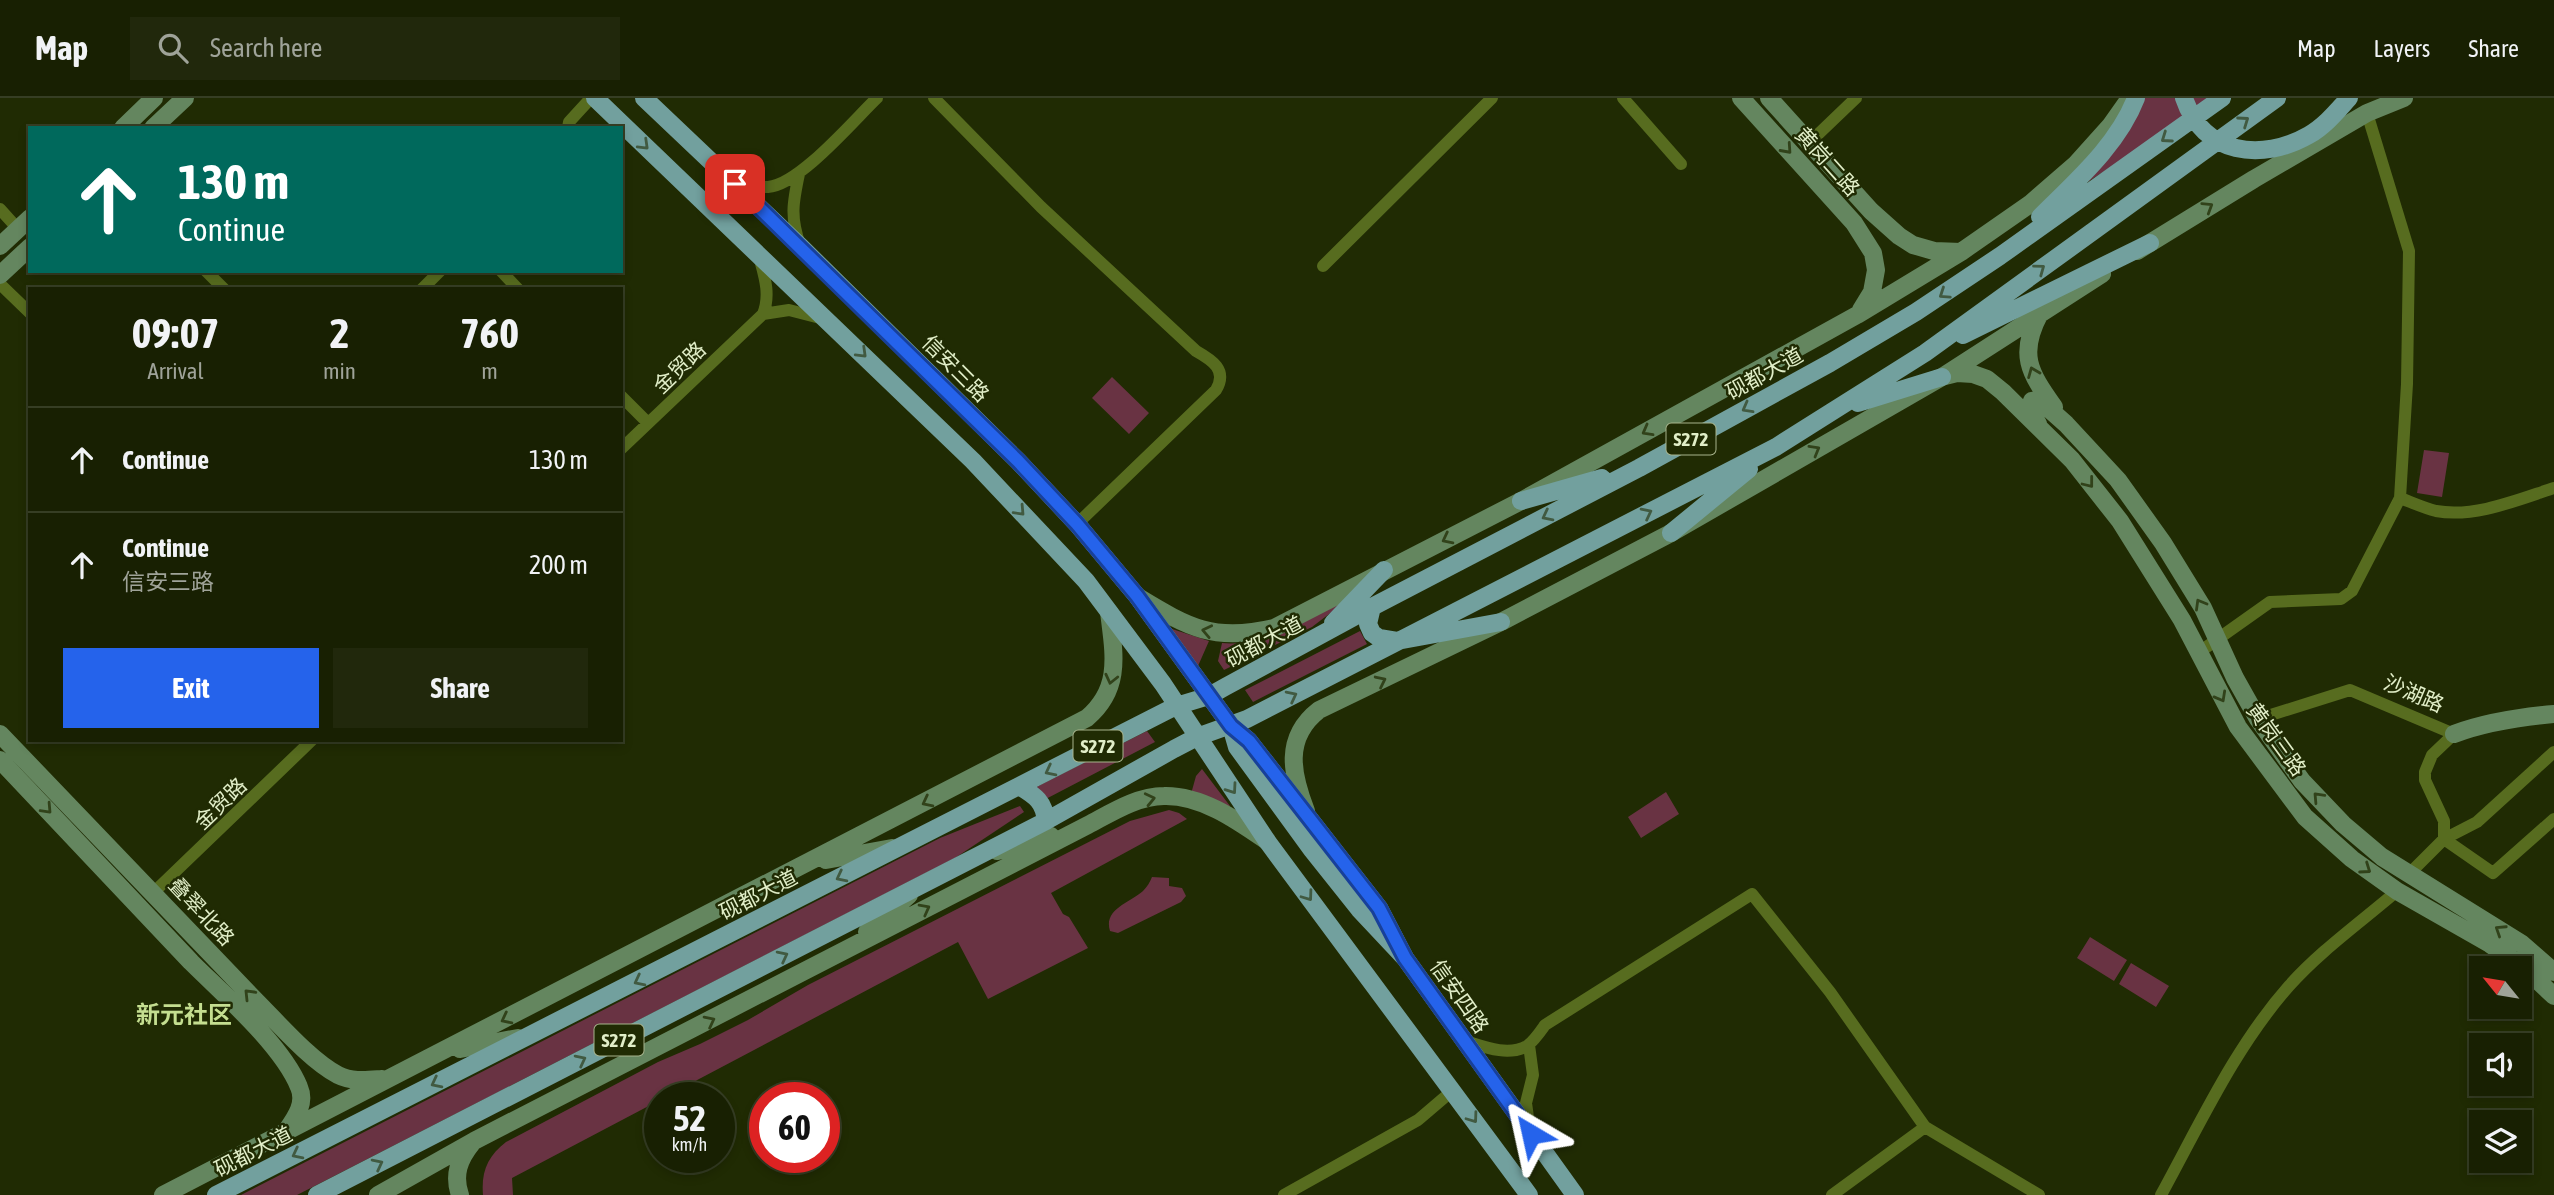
<!DOCTYPE html>
<meta charset="utf-8">
<style>
:root{--surface:#182002;--page:#21280c;--text:#f1f3f6;--muted:#9fa399;--line:#363e24;--accent:#2563eb}
body{margin:0;font-family:"Asap Condensed","Noto Sans SC",sans-serif;background:var(--page);color:var(--text);height:100vh;display:flex;flex-direction:column;font-size:26px;white-space:nowrap}
*{box-sizing:border-box;margin:0}
p{font-size:23px;color:var(--muted)}
.icon{flex:none;width:38px;height:38px;fill:none;stroke:currentColor;stroke-width:2;stroke-linecap:round;stroke-linejoin:round}
.map{position:relative;flex:1;overflow:hidden}
.details{position:absolute;left:28px;top:189px;width:595px;height:455px;display:flex;flex-direction:column;background:var(--surface);border-radius:0px;box-shadow:0 4px 10px #0003,0 0 0 2px var(--line)}
.details>*{flex:none}
.top-card{position:absolute;left:28px;top:28px;width:595px;height:147px;border-radius:0px;box-shadow:0 4px 10px #0003,0 0 0 2px var(--line);background:#00695c;color:#fff;overflow:hidden}
.needle{width:46px;rotate:300deg}
.buttons{position:absolute;left:2469px;top:858px;display:grid;gap:14px}
.buttons a{display:grid;place-items:center;width:63px;height:63px;border-radius:0px;background:var(--surface);box-shadow:0 4px 10px #0003,0 0 0 2px var(--line);font-size:35px}
.speed{position:absolute;left:644px;top:984px;display:flex;gap:14px;font-size:35px;font-weight:700;text-align:center}
.speed>*{display:grid;place-content:center;width:91px;height:91px;border-radius:50%;background:var(--surface);box-shadow:0 4px 10px #0003,0 0 0 2px var(--line);line-height:1}
.speed small{font-size:18px;font-weight:400}
.speed .limit{border:10px solid #d22;background:#fff;color:#111}
.pin{position:absolute;display:grid;place-items:center;width:60px;height:60px;color:#fff;margin:-30px;border-radius:14px;box-shadow:0 4px 10px #0006}
.me{position:absolute;width:77px;margin:-38px;rotate:324deg;stroke-linejoin:round;filter:drop-shadow(0 0 5px #0008)}
.turn{display:flex;align-items:center;gap:24px;height:147px;padding:0 35px;font-size:32px}
.turn .icon{width:91px;height:91px;stroke-width:2.5}
.turn b{display:block;font-size:49px;line-height:60px}
.eta{display:flex;justify-content:space-evenly;align-items:center;height:119px;text-align:center}
.eta b{font-size:42px;font-weight:700;line-height:49px}
.action{display:flex;gap:14px;margin-top:auto;padding:14px 35px}
.action a{flex:1;height:80px;border-radius:0px;background:var(--accent);color:#fff;font-size:28px;font-weight:700;line-height:80px;text-align:center}
.action a+a{background:var(--page);color:var(--text)}
ul{padding:0;list-style:none}
li{display:flex;align-items:center;gap:21px;height:105px;padding:0 35px;border-top:2px solid var(--line)}
li div{flex:1}
li b{display:block;font-size:26px}
li em{font-style:normal}
header{display:flex;align-items:center;gap:42px;box-sizing:border-box;height:98px;padding:0 35px;background:var(--surface);border-bottom:2px solid var(--line)}
header strong{font-size:33px}
nav{display:flex;gap:38px;margin-inline-start:auto;font-size:24px}
.search{width:490px;height:63px;background:var(--page);display:flex;align-items:center;gap:18px;box-sizing:border-box;padding:0 24px;border-radius:0px;color:var(--muted);font-size:26px}
.map>svg:first-child{display:block}
</style>
<header>
<strong>Map</strong>
<div class="search"><svg class="icon" aria-label="search" viewBox="0 0 24 24"><circle cx="10" cy="10" r="6"/><path d="M15 15l6 6"/></svg>Search here</div>
<nav><a>Map</a><a>Layers</a><a>Share</a></nav>
</header>
<div class="map">
<svg width="2554" height="1097" viewBox="0 0 2554 1097">
<rect width="100%" height="100%" fill="#202b03"/>
<path fill="#693343" d="M2143 0H2218L2072 94Z
M1112 279 1149 315 1129 336 1092 300Z
M2424 352 2449 355 2442 399 2417 395Z
M1345 502 1346 503 1312 529 1224 572 1218 563 1222 545C1267 549 1306 521 1345 502Z
M1169 530 1209 543 1198 568Z
M1360 533 1367 546 1253 604 1245 592Z
M1147 633 1155 644 1042 703 1034 690Z
M1202 671 1230 708 1228 710 1191 696 1196 678Z
M1666 694 1679 716 1641 740 1628 719Z
M1020 708 1024 714 955 760 297 1097H241L940 740Z
M1169 712 1179 715 1187 721 1051 795 1063 816 1069 819 1088 850 988 901 958 844 665 999H660V1002L512 1080 513 1097H483C481 1073 488 1058 506 1044L658 964 700 946 748 922 808 887 1130 723Z
M1152 779 1169 780V788L1182 790 1186 798 1181 804 1118 835 1110 833C1103 811 1131 804 1143 793 1147 789 1150 784 1152 779Z
M2090 839 2127 862 2114 883 2077 860Z
M2131 865 2169 888 2156 909 2119 886Z"/>
<g fill="none" stroke-linecap="round" stroke-linejoin="round">
<path stroke="#576c1f" stroke-width="12" d="M934 0 1041 109 1196 253C1212 262 1228 272 1216 292L1077 426
M1623 0 1681 66
M568 30 569 24 591 0
M1810 44 1856 0
M799 76C793 104 790 119 800 147
M731 78C743 83 754 90 768 89 799 87 853 23 877 0
M0 111 18 131
M1323 168 1492 0
M206 173 224 191
M501 173 518 191
M0 186 30 215
M422 191 440 173
M763 216 789 212 824 221
M621 298 648 325
M621 351 763 216C771 196 764 177 759 158
M2400 400C2411 404 2424 410 2436 413 2475 420 2517 402 2554 390
M2198 555 2270 504 2341 501 2352 493 2400 400 2407 286 2409 153 2367 15
M2258 621 2350 592 2454 636 2432 657 2425 674V682L2444 723V741L2409 776
M2554 654 2477 724 2444 741 2493 775 2554 721
M153 795 312 642
M1462 942C1482 948 1507 959 1527 948 1534 943 1540 934 1545 927L1752 796 1830 894 1925 1029 2039 1097
M1529 947 1533 977 1526 1005 1530 1033
M1284 1097 1418 1022 1452 993
M1832 1097 1925 1029
M2161 1097C2200 1026 2235 949 2289 888 2320 853 2361 824 2397 793"/>
<path stroke="#64865f" stroke-width="18" d="M1741 0 1854 125 1873 155 1876 172 1872 194 1861 212
M1769 0 1871 113 1899 138 1913 147 1934 153 1961 154
M123 30 154 0
M153 30 185 0
M0 148 30 120
M2137 153 2254 81 2367 15 2404 0
M0 177 30 149
M2040 215C2018 256 2029 274 2054 309
M1945 278 1957 275 1973 276 1987 281 2003 294 2072 362 2120 423 2182 522 2238 629 2305 719 2352 761 2397 793 2490 846 2523 869 2554 898
M2038 326 2029 310 2032 303 2039 302 2066 326 2118 382 2163 445 2203 510 2235 580 2258 621 2302 683 2343 726 2382 759 2522 846 2554 874
M1138 499C1189 530 1214 544 1274 530L1521 403 1857 217 1961 154 2030 106 2076 66 2111 27 2130 0
M0 636 256 903C278 925 311 963 338 977 352 984 367 982 382 981
M2454 636C2486 624 2520 619 2554 616
M0 662C64 729 127 797 191 864 223 896 282 947 299 989 306 1005 296 1019 287 1032
M1306 713C1292 677 1283 640 1319 612L1501 524 1671 435 1942 279 2102 176
M997 753 1051 738
M826 762 892 750
M867 834 909 797
M460 951 518 940
M163 1097 1087 620C1122 590 1114 556 1109 514
M378 1097 474 1043 1088 727C1111 715 1137 698 1164 698 1202 697 1238 723 1267 743
M460 1097C453 1077 459 1061 472 1045"/>
<path stroke="#72a09e" stroke-width="18" d="M595 0 973 363 1086 483 1163 586 1267 743 1529 1097
M644 0 801 149 1018 363 1077 426 1137 498 1231 628 1249 643 1379 810 1405 860
M2184 0C2203 57 2262 64 2309 37 2325 28 2337 13 2349 0
M2040 119C2075 84 2118 47 2136 0
M1963 237 2150 145
M1858 305 1942 279
M1521 403 1602 380
M1671 435 1749 371
M1372 509 1368 526 1372 535 1379 540 1397 543 1501 524
M1333 525 1384 472
M1231 628 1237 649 1312 752 1359 811 1405 860 1575 1097
M1019 688C1036 698 1044 704 1046 723
M216 1097 1176 608 1209 598 1225 589 1372 509 1639 370 1830 265 1916 214 2000 158 2222 0
M317 1097 1046 723 1174 651 1197 639 1247 621 1776 349 1925 255 2277 0"/>
</g>
<defs><path id="oneway-chevron" d="M-2-3.5L2.5 0L-2 3.5" fill="none" stroke-width="1.6" stroke-linecap="round" stroke-linejoin="round" transform="scale(1.75)"/></defs>
<g stroke="#415a41">
<use href="#oneway-chevron" transform="translate(2244 23) rotate(-35)"/>
<use href="#oneway-chevron" transform="translate(2166 40) rotate(145)"/>
<use href="#oneway-chevron" transform="translate(644 47) rotate(44)"/>
<use href="#oneway-chevron" transform="translate(2040 171) rotate(-36)"/>
<use href="#oneway-chevron" transform="translate(1944 196) rotate(146)"/>
<use href="#oneway-chevron" transform="translate(862 255) rotate(44)"/>
<use href="#oneway-chevron" transform="translate(1747 310) rotate(151)"/>
<use href="#oneway-chevron" transform="translate(1020 413) rotate(47)"/>
<use href="#oneway-chevron" transform="translate(1647 415) rotate(-27)"/>
<use href="#oneway-chevron" transform="translate(1547 418) rotate(153)"/>
<use href="#oneway-chevron" transform="translate(1292 598) rotate(-27)"/>
<use href="#oneway-chevron" transform="translate(1050 673) rotate(153)"/>
<use href="#oneway-chevron" transform="translate(1232 691) rotate(55)"/>
<use href="#oneway-chevron" transform="translate(841 779) rotate(153)"/>
<use href="#oneway-chevron" transform="translate(1308 798) rotate(54)"/>
<use href="#oneway-chevron" transform="translate(783 858) rotate(-27)"/>
<use href="#oneway-chevron" transform="translate(639 883) rotate(153)"/>
<use href="#oneway-chevron" transform="translate(581 962) rotate(-27)"/>
<use href="#oneway-chevron" transform="translate(436 985) rotate(153)"/>
<use href="#oneway-chevron" transform="translate(1473 1020) rotate(54)"/>
<use href="#oneway-chevron" transform="translate(297 1056) rotate(153)"/>
<use href="#oneway-chevron" transform="translate(378 1066) rotate(-27)"/>
</g>
<g stroke="#31421a">
<use href="#oneway-chevron" transform="translate(1787 51) rotate(48)"/>
<use href="#oneway-chevron" transform="translate(2208 109) rotate(-32)"/>
<use href="#oneway-chevron" transform="translate(2033 274) rotate(-112)"/>
<use href="#oneway-chevron" transform="translate(1647 333) rotate(151)"/>
<use href="#oneway-chevron" transform="translate(1815 352) rotate(-30)"/>
<use href="#oneway-chevron" transform="translate(2089 385) rotate(52)"/>
<use href="#oneway-chevron" transform="translate(1447 441) rotate(153)"/>
<use href="#oneway-chevron" transform="translate(2200 506) rotate(-120)"/>
<use href="#oneway-chevron" transform="translate(1207 533) rotate(-168)"/>
<use href="#oneway-chevron" transform="translate(1111 581) rotate(103)"/>
<use href="#oneway-chevron" transform="translate(1381 583) rotate(-26)"/>
<use href="#oneway-chevron" transform="translate(2221 599) rotate(61)"/>
<use href="#oneway-chevron" transform="translate(2318 699) rotate(-133)"/>
<use href="#oneway-chevron" transform="translate(1150 701) rotate(-13)"/>
<use href="#oneway-chevron" transform="translate(927 704) rotate(153)"/>
<use href="#oneway-chevron" transform="translate(47 711) rotate(47)"/>
<use href="#oneway-chevron" transform="translate(2366 771) rotate(35)"/>
<use href="#oneway-chevron" transform="translate(925 811) rotate(-28)"/>
<use href="#oneway-chevron" transform="translate(2500 832) rotate(-147)"/>
<use href="#oneway-chevron" transform="translate(249 896) rotate(-134)"/>
<use href="#oneway-chevron" transform="translate(506 921) rotate(153)"/>
<use href="#oneway-chevron" transform="translate(710 923) rotate(-27)"/>
</g>
<g fill="none" stroke-linecap="round" stroke-linejoin="round">
<g stroke="#184099" stroke-width="18">
<path id="route" d="M735 86 1018 363 1077 426 1137 498 1231 628 1249 643 1379 810 1405 860 1531 1036"/>
</g>
<use href="#route" stroke="#2563eb" stroke-width="12"/>
</g>
<g text-anchor="middle" dominant-baseline="central" stroke-width="5" stroke-linejoin="round" paint-order="stroke">
<g fill="#202b03" stroke="#a7b48d" stroke-width="2">
<rect x="1666.5" y="325.5" width="49" height="31" rx="5"/>
<rect x="1073.5" y="632.5" width="49" height="31" rx="5"/>
<rect x="594.5" y="926.5" width="49" height="31" rx="5"/>
</g>
<g font-size="19" font-weight="bold" fill="#e1eec8">
<text x="1691" y="341">S272</text>
<text x="1098" y="648">S272</text>
<text x="619" y="942">S272</text>
</g>
<g font-size="21" fill="#e1eec8" stroke="#202b03">
<text transform="translate(1828 63) rotate(48)">黄岗二路</text>
<text transform="translate(679 269) rotate(-44)">金贸路</text>
<text transform="translate(956 270) rotate(45)">信安三路</text>
<text transform="translate(1764 275) rotate(-29)">砚都大道</text>
<text transform="translate(1264 543) rotate(-28)">砚都大道</text>
<text transform="translate(2414 595) rotate(23)">沙湖路</text>
<text transform="translate(2277 641) rotate(54)">黄岗三路</text>
<text transform="translate(220 705) rotate(-44)">金贸路</text>
<text transform="translate(758 796) rotate(-27)">砚都大道</text>
<text transform="translate(202 813) rotate(47)">叠翠北路</text>
<text transform="translate(1460 898) rotate(55)">信安四路</text>
<text transform="translate(253 1053) rotate(-27)">砚都大道</text>
</g>
<g font-size="24" font-weight="bold" fill="#c4de90" stroke="#202b03">
<text x="184" y="916">新元社区</text>
</g>
</g>
</svg>
<div class="buttons">
<a><svg class="needle" viewBox="-14 -14 28 28"><path d="M0-13l5 13h-10z" fill="#e53935"/><path d="M0 13l5-13h-10z" fill="#9fa399"/></svg></a>
<a><svg class="icon" aria-label="sound" viewBox="0 0 24 24"><path d="M4 9h4l5-4v14l-5-4H4zM17 9q2 3 0 6"/></svg></a>
<a><svg class="icon" aria-label="layers" viewBox="0 0 24 24"><path d="M12 4l9 5-9 5-9-5zM3 14l9 5 9-5"/></svg></a>
</div>
<div class="speed"><div>52<small>km/h</small></div><div class="limit">60</div></div>
<div class="pin" style="left:735px;top:86px;background:#d93025"><svg class="icon" aria-label="arrive" viewBox="0 0 24 24"><path d="M6 21V4h12l-3 4 3 4H6"/></svg></div>
<svg class="me" style="left:1531px;top:1036px" viewBox="-20 -20 40 40"><path d="M0-17L14 15 0 8-14 15z" fill="#2563eb" stroke="#fff" stroke-width="4"/></svg>
<div class="top-card">
<div class="turn"><svg class="icon" aria-label="ahead" viewBox="0 0 24 24"><path d="M12 20V5M6 11l6-6 6 6"/></svg><div><b>130 m</b>Continue</div></div>
</div>
<section class="details">
<div class="eta">
<div><b>09:07</b><p>Arrival</p></div>
<div><b>2</b><p>min</p></div>
<div><b>760</b><p>m</p></div>
</div>
<ul>
<li><svg class="icon" aria-label="ahead" viewBox="0 0 24 24"><path d="M12 20V5M6 11l6-6 6 6"/></svg><div><b>Continue</b></div><em>130 m</em></li>
<li><svg class="icon" aria-label="ahead" viewBox="0 0 24 24"><path d="M12 20V5M6 11l6-6 6 6"/></svg><div><b>Continue</b><p>信安三路</p></div><em>200 m</em></li>
</ul>
<div class="action"><a>Exit</a><a>Share</a></div>
</section>
</div>
